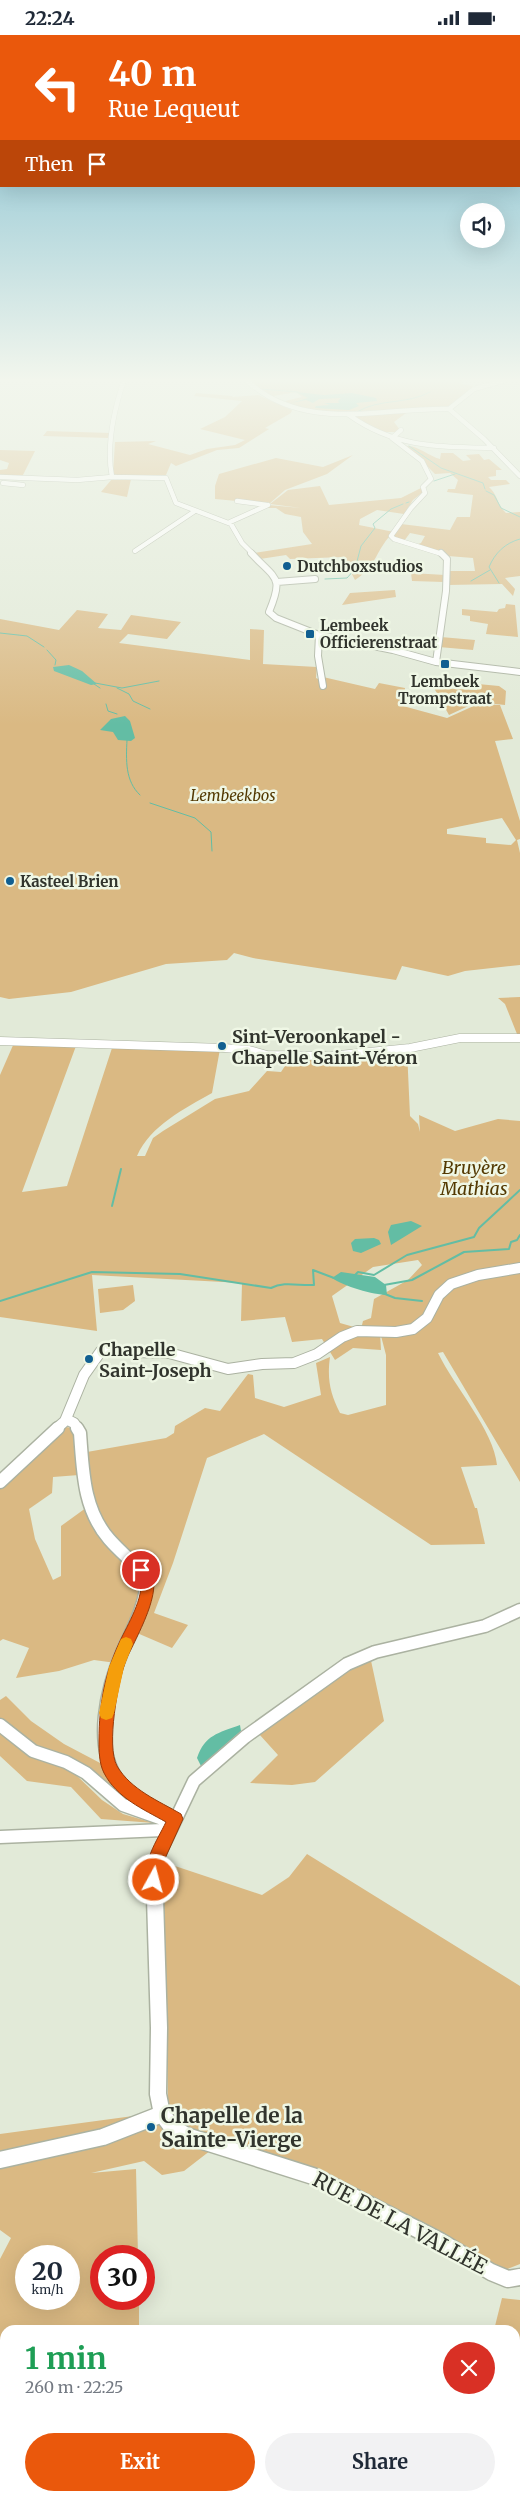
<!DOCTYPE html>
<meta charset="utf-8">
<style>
:root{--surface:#fff;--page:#f2f2f3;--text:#1f2937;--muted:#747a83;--accent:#ea580c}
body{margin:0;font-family:Merriweather,serif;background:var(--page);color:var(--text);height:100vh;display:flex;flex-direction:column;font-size:19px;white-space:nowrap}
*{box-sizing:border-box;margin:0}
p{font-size:16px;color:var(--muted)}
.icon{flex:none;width:28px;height:28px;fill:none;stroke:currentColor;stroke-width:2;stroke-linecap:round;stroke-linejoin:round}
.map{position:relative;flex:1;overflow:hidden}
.drawer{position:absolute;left:0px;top:2290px;width:520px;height:176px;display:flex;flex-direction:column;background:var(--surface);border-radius:15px 15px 0 0;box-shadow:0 5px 20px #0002}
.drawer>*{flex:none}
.top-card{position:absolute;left:0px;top:0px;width:520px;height:152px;box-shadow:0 5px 20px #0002;background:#ea580c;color:#fff;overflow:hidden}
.fabs{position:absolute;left:460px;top:168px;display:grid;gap:10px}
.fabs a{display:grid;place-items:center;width:45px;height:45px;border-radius:50%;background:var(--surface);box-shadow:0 5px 20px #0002;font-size:25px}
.speed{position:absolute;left:15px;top:2210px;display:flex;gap:10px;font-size:25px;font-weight:700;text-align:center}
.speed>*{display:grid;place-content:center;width:65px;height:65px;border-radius:50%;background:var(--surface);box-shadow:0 5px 20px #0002;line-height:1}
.speed small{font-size:12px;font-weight:400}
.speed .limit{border:8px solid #d22;background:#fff;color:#111}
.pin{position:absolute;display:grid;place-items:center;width:42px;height:42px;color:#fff;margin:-21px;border:2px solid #fff;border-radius:50%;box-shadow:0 1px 5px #0007}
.me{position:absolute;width:55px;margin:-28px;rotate:7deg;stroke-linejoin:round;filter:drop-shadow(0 0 4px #0008)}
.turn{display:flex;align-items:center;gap:18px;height:105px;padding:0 25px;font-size:22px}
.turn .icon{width:65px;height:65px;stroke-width:2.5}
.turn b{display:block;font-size:35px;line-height:42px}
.then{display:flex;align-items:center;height:48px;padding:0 25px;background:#0003;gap:10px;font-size:19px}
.round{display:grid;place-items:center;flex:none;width:52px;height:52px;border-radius:26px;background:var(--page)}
.headline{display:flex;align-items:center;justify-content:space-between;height:85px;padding:0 25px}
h1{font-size:30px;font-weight:700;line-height:38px;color:#1e9e55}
.button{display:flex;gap:10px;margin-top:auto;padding:10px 25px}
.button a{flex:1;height:58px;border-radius:30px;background:var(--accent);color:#fff;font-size:20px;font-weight:700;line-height:58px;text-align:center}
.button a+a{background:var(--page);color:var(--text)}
.status{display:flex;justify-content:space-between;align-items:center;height:35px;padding:0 25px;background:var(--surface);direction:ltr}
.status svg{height:14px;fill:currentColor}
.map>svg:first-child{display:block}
</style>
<div class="status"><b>22:24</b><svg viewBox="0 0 49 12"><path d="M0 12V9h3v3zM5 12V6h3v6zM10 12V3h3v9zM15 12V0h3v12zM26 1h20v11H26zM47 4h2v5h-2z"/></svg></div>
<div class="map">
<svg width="520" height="2466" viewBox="0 0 520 2466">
<rect width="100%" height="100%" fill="#e2ead8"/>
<path fill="#dab983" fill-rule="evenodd" d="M248 345H465L461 349 474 351 449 371 440 373 325 377 284 369 288 368 285 366 302 362 296 357 268 362Z
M196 358 233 361 232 362 258 360 292 375 291 378 265 393 269 394 239 413 217 415 176 431 171 428 166 440 126 442 113 439 115 407 156 406 148 409 190 420 207 414 235 410 245 405 200 394 225 382 242 366 194 361Z
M406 378 394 387 400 395 398 397H376L353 381Z
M47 396 111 398 109 403 43 401Z
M407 411C417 410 429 421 440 424L441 418H453L463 426 471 425 466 420 479 419 484 425 489 424 502 435H496V441L488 442 491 445H506L510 449 489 452C498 460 497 470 506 478L520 477V541L505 543 515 554 513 561 502 549 447 550 449 536H475L473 523 448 521 418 509 421 508 425 501 410 498 404 506 394 501 401 489 450 495 457 482H470L473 460 447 457 448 454H455L458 445 450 438 435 439Z
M0 415 35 416 22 442 0 441V435L7 434 9 428 0 425Z
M353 420 327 439 285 455 269 469 215 464V451L219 439 276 423 323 432Z
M112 444H131L127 462 101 457Z
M320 451 329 470 401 463 421 453 423 457 413 465 404 479 377 475 360 484 359 490 394 497C376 513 378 530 355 545L343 522 290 524 286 520 260 524 254 518 312 509 303 497 301 482 285 479 276 473H266L269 470 301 473 270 469 288 455Z
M411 538 445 540 444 547 412 546Z
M395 555 396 562 342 570 350 558Z
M506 569 515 570 518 602 486 599 488 589 470 586V581L462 580V574L497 577 499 574 505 573Z
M77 575 108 579 98 593 121 595 131 580 181 587 167 604 128 599 119 608 250 625V594L264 595 263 629 317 632 316 643 325 647 323 642 375 654 379 648 405 653 403 671 447 683 478 669 500 670 513 704 495 706 520 786V804L517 805 520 818V930L465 936 448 941 402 931 396 945 253 923 234 918 227 925 166 929 71 957 9 964 0 962V584L59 595ZM502 783 516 805 511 810 486 808V803L447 799V794Z
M441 602 475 605 473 615 439 612Z
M478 649 499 651 506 656 505 670 477 667 449 680 434 653 477 655Z
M520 962V1000L517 999 505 969 498 963Z
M14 1008 76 1011 22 1157 67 1151 112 1013 220 1014 212 1058C184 1074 151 1090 137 1121H145L153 1103 163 1096 215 1064 249 1056 267 1036 281 1037 291 1022 407 1015 410 1081 418 1089 420 1097 419 1080 455 1096 498 1084 520 1086V1447L443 1317 438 1318C454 1351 494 1396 497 1430L461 1432 475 1473H477L485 1509 431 1510 264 1399 207 1423 173 1528 154 1578 188 1590 172 1613 130 1595 116 1628 94 1625 59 1636 16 1643 29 1613 3 1604 0 1606V1451L65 1392 75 1393 79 1440 53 1442 52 1458 29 1474 35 1504 53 1545 61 1541V1491L90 1470 87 1417 166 1403 174 1398 175 1391 205 1373 220 1376 248 1339 253 1340 255 1363 284 1372 321 1360 316 1328 330 1322C327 1344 330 1358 340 1378L348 1380 386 1370V1320L380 1297 381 1315 353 1313 335 1325 322 1304 292 1307 285 1282 241 1286 242 1248 92 1240 97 1296 0 1282V1040ZM418 1225 422 1230 408 1245 374 1264 371 1283 363 1286 361 1294 340 1288 332 1261 373 1232Z
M133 1250 135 1266 123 1275 100 1278 98 1254Z
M370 1621 384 1686 315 1747 292 1750 250 1748 278 1720 259 1699 343 1635Z
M6 1661 31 1686 64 1709 102 1729C111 1757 139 1767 163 1779L132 1771 84 1733 26 1705 0 1684V1665Z
M0 1697 71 1735 102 1765 123 1779 154 1788 101 1784 71 1752 27 1746 0 1721Z
M307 1819 520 1951V2229L505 2235 326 2143 215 2112 184 2136 162 2140 144 2126 91 2138 136 2134 138 2221H101V2264H139V2295H5V2461H141V2466H0V2224L11 2203 0 2195V2099L148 2079 182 2089 168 2070 163 1827 262 1860 289 1842ZM26 2221H69V2264H26Z
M502 2263 520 2265V2360L515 2364V2295H494Z"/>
<path fill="#63bda4" d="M296 357 324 360 352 358 376 363 377 366 356 368 359 371 349 375 315 373 316 371 330 370 324 368H339L338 366 341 363 319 364 313 368 306 365 291 368 308 363Z
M69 630 82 636 97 649 91 650 54 636 53 632Z
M125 681 130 686 135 703 131 706 118 705 113 697 100 695 111 684Z
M411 1186 422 1191 391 1210 388 1197 391 1190Z
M374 1203 379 1205 381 1209 361 1218 353 1216 351 1208 355 1204Z
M341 1237 375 1242 386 1250 387 1260C374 1260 343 1251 332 1243Z
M240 1690 241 1696 201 1731 197 1723C205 1700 218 1698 240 1690Z"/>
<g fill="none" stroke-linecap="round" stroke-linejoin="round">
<path stroke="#63bda4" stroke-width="1" d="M260 354 298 357
M357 377C379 363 407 370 430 357
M409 411 441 433 483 448 485 454
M434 446 455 439
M486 456 494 460 501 473 520 482
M406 468 409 467
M325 544 347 543 355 534 361 511 375 493 373 489 391 474 403 469
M471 546 490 535
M499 548 489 532C495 518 505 508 520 504
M0 598 27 601 44 612
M47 615 56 625 55 630
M95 648 122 653 159 646
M94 649 100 653
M117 653 129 659 133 666 150 674
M106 669 108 676 117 679
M127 705C126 725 125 746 140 760
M150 768 195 783 211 797 212 816"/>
<path stroke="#63bda4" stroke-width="2" d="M112 1171 121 1134
M354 1241 358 1237 374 1240 407 1220 474 1202 479 1193 520 1155
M384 1250 412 1245 464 1217 509 1214 511 1207 517 1205 520 1200
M385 1259 395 1263 422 1266
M0 1266 92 1237 180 1239 271 1253C284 1246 299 1251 314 1250L313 1235 334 1243"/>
<g stroke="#abb2a1" stroke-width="5.5">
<path id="minor-far5" d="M246 345C305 399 379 372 449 374L484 404 520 441
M449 374 474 354 506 345
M349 380C395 413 440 412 494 413
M392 403 422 426 431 444 423 452 425 458 411 473 391 501 394 504 442 519
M392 403 401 395
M0 442 77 445 112 442 166 443 176 468 231 489 242 508 253 519
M112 442C106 411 114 375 124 345
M3 448 23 450
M237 466 267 470
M230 487 268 470
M135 516 195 476"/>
</g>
<g stroke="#abb2a1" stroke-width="8">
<path id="minor-far4" d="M251 518C276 545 284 541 269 577L276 583 319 600 393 615 436 627 520 637
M277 547 315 544
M319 600 318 621 323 651
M436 627 446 556 447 524 441 518"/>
</g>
<g stroke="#abb2a1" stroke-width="9">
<path id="minor-far3" d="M0 1006 224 1013 249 1015 267 1020 329 1021 410 1013 460 1003H520"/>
</g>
<g stroke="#abb2a1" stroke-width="12">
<path id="minor-far2" d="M66 1384 74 1388 78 1394
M56 1394 65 1386 84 1340 101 1316 169 1318 228 1334 262 1329 294 1328 317 1319 342 1302 357 1296 396 1297 413 1294 427 1283 439 1260 451 1249 478 1240 520 1233"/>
</g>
<g stroke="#abb2a1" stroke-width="15">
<path id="minor-far1" d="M77 1393 80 1398C83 1436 83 1474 109 1504 121 1518 136 1529 147 1543 146 1570 134 1591 123 1615 107 1652 92 1711 119 1747 132 1765 157 1773 176 1784
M0 1447 58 1393
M0 1690 33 1716 66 1727 86 1738 123 1770 174 1788
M0 1802 163 1795 173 1788
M155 1864 154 1830 194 1746 245 1702 347 1629 375 1617 485 1591 520 1575"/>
</g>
<g stroke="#abb2a1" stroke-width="19">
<path id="minor" d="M155 1863 159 1993 158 2059 162 2079
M0 2125 103 2102 162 2079 172 2092 187 2101 313 2141 440 2206 491 2237 508 2244 520 2242"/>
</g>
<use href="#minor-far5" stroke="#fff" stroke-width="4.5"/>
<use href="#minor-far4" stroke="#fff" stroke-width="6"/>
<use href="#minor-far3" stroke="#fff" stroke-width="8"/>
<use href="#minor-far2" stroke="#fff" stroke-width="10"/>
<use href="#minor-far1" stroke="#fff" stroke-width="12"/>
<use href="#minor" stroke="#fff" stroke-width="16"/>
</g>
<linearGradient id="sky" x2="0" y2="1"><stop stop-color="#73b8cd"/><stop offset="0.5" stop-color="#f2f6ed"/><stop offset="1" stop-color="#f2f6ed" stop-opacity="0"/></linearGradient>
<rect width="520" height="690" fill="url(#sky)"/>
<path fill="#ea580c" stroke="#983908" d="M141 1529C174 1541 134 1605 126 1625 118 1646 106 1711 117 1731 131 1755 159 1766 181 1779L183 1784 162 1830V1845L160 1851 154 1853 149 1851C140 1829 157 1806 166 1787 143 1774 117 1763 104 1738 99 1728 99 1716 99 1705 99 1669 105 1638 120 1606 127 1591 145 1561 140 1545 139 1542 136 1538 134 1535L136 1531Z"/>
<path fill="#f59e0b" d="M126 1602 131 1604 133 1609 124 1632 114 1678 112 1683 106 1685 101 1683 99 1678 109 1632 121 1604Z"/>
<g fill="#115f91" stroke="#eff7e5" stroke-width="2">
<circle cx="287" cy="531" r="5"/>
<rect x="305" y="594" width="10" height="10" rx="2.5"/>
<rect x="440" y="624" width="10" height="10" rx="2.5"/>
<circle cx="10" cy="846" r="5"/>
<circle cx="222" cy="1011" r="5"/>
<circle cx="89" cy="1324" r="5"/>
<circle cx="151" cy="2092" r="5"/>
</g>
<g text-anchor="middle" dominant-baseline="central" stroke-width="5" stroke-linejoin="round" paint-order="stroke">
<g font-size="15" font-weight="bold" fill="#31342d" stroke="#eff7e5" text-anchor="start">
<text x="297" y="531">Dutchboxstudios</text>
<text x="320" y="590">Lembeek<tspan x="320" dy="17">Officierenstraat</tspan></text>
<text x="445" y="646" text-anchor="middle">Lembeek<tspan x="445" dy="17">Trompstraat</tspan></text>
<text x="20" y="846">Kasteel Brien</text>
</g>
<g font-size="15" font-style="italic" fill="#533902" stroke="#eff7e5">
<text x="233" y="760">Lembeekbos</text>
</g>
<g font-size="18" font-weight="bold" fill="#31342d" stroke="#eff7e5" text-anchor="start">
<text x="232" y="1001">Sint-Veroonkapel -<tspan x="232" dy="21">Chapelle Saint-Véron</tspan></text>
<text x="99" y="1314">Chapelle<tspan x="99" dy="21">Saint-Joseph</tspan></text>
</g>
<g font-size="18" font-style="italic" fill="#533902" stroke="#eff7e5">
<text x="474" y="1132">Bruyère<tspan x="474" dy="21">Mathias</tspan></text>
</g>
<g font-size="21" font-weight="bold" fill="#31342d" stroke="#eff7e5" text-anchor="start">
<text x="161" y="2080">Chapelle de la<tspan x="161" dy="24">Sainte-Vierge</tspan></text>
</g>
<g font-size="21" fill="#31342d" stroke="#eff7e5">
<text transform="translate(400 2188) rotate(28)">RUE DE LA VALLÉE</text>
</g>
</g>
</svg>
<div class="fabs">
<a><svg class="icon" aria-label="sound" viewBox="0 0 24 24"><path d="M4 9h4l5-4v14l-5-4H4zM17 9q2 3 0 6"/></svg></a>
</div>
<div class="speed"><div>20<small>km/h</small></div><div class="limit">30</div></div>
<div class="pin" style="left:141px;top:1535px;background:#d93025"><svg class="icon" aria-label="arrive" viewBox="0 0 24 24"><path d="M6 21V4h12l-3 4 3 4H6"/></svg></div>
<svg class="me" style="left:154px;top:1845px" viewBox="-20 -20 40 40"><circle r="17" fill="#ea580c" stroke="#fff" stroke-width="3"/><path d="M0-11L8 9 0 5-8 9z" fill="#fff"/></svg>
<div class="top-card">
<div class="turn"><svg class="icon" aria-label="left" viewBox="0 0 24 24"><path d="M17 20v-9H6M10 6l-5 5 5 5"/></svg><div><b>40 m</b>Rue Lequeut</div></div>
<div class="then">Then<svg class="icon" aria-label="arrive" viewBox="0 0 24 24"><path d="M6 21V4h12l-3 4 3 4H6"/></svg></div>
</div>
<section class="drawer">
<div class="headline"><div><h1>1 min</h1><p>260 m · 22:25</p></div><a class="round" style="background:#d93025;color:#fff"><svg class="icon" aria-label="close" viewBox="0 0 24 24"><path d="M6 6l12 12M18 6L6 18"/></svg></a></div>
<div class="button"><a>Exit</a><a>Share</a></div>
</section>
</div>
